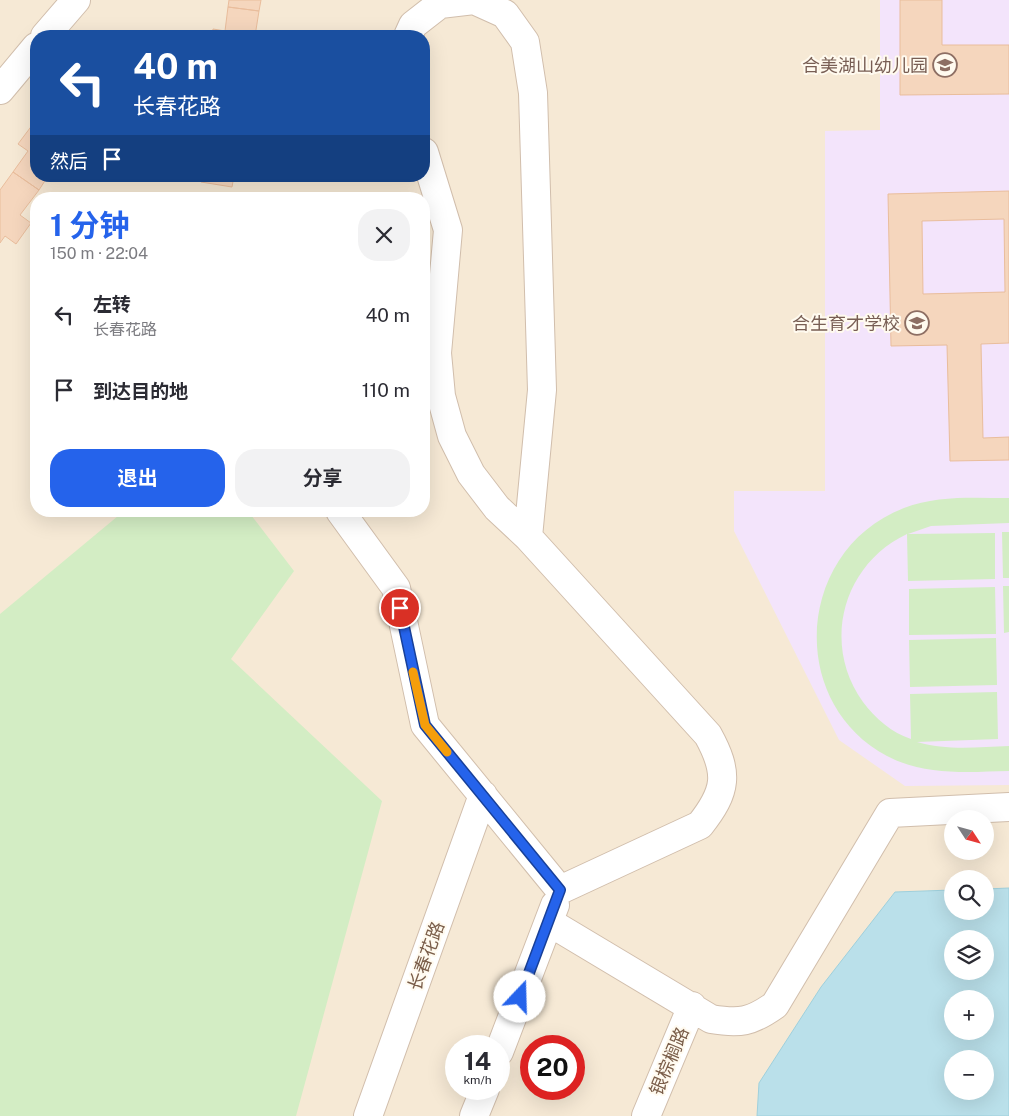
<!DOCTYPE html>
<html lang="zh">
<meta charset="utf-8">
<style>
:root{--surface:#fff;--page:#f2f2f3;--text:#2b2b33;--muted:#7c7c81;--accent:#2563eb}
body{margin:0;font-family:"Public Sans","Noto Sans SC",sans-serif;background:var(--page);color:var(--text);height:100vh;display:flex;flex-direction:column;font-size:19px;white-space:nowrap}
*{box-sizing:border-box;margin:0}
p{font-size:16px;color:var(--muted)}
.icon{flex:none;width:28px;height:28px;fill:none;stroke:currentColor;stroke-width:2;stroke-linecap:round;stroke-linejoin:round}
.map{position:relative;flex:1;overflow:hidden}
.side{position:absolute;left:30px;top:192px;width:400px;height:325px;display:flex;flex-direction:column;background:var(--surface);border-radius:20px;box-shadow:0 5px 20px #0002}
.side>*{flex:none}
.hud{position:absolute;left:30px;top:30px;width:400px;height:152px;border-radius:20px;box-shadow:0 5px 20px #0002;background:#1a4fa0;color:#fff;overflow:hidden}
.needle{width:32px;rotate:126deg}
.controls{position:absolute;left:944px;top:810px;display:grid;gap:10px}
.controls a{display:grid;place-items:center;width:50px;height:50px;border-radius:50%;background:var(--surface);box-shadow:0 5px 20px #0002;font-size:25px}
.speed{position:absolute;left:445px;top:1035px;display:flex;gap:10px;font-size:25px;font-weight:700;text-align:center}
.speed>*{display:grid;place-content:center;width:65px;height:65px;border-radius:50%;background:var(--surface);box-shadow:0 5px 20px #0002;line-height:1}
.speed small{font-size:12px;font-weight:400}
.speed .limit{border:8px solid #d22;background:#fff;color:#111}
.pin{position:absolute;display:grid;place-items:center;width:42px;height:42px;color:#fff;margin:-21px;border:2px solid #fff;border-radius:50%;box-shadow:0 1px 5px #0007}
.me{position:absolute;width:55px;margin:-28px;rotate:21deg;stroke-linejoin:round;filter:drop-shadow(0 0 4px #0008)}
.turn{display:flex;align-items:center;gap:18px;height:105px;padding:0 20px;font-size:22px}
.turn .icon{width:65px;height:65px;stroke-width:2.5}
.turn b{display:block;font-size:35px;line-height:42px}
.then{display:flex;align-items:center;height:48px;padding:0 20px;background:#0003;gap:10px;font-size:19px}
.round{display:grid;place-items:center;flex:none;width:52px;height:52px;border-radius:20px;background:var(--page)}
.head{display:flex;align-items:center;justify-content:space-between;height:85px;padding:0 20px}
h1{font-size:30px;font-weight:700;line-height:38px;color:var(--accent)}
.cta{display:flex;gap:10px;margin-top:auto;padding:10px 20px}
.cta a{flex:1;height:58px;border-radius:20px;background:var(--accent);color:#fff;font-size:20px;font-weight:700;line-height:58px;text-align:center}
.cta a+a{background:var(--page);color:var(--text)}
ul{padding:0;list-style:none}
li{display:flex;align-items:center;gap:15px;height:75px;padding:0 20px}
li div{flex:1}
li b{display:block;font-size:19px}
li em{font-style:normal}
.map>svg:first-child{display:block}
</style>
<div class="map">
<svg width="1009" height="1116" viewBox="0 0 1009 1116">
<rect width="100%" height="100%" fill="#fef6e7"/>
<path fill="#f6e9d5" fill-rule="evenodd" d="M0 0H1009V1116H0ZM36 36H424V176H36ZM36 199H424V511H36ZM952 819H985V851H952ZM952 879H985V911H952ZM952 939H985V971H952ZM952 999H985V1031H952ZM456 1046H499V1089H456ZM531 1046H574V1089H531ZM952 1059H985V1091H952Z"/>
<path fill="#f3e4fb" d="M880 0H1009V785L905 786 839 740 734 531V491H825V131L880 130Z"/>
<path fill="#d3edc4" d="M1009 498V523L931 526 908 534 995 533V579L908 581 907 534C843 564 821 644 863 702 875 718 892 733 911 739L910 694 997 692 998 739 917 742C947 751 979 747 1009 746V771C967 772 925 776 887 756 785 701 797 549 904 508 937 495 974 498 1009 498Z
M124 511H248L294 571 231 659 382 801 296 1116H0V614Z
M1002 532H1009V578H1003Z
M1003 586H1009V632L1004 633Z
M995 587 996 634 909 635V589Z
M996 638 997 685 910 687 909 640Z"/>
<path fill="#bae0ea" stroke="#9fd0dc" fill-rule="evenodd" d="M1009 888V1116H757L759 1083 821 987 895 892 952 890V911H985V889ZM952 939H985V971H952ZM952 999H985V1031H952ZM952 1059H985V1091H952Z"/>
<path fill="#f5d6bd" stroke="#e9bd9c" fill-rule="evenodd" d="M229 0H261L259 11 228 7Z
M900 0H942V45H1009V94L900 95Z
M228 7 259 11 255 36H212L213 29 225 31Z
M36 120V176H48L39 190 13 172 28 151 18 144Z
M13 172 39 190 20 215 31 223 16 244 5 236 0 243V190Z
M202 176H234L232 187 201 182Z
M1009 191V343L981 344 983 438 1009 437V460L950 461 947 345 891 346 888 194ZM1004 219 1005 292 923 294 922 221Z"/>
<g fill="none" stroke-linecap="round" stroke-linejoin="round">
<g stroke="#d1beac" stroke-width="30">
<path id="minor" d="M45 36 76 0
M408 36 413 25 440 4 474 0 505 14 525 42 533 93 542 390 528 537
M0 90 36 47
M424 152 448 230 437 353 441 396 452 436 471 474 497 508 528 537 708 735C729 773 727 791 700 825L560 890
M340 511 396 588 425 725 560 890
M549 922 711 1019C740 1024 751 1022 775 1005L890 813 1009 807
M499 1052 555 905
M368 1116 483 795
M474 1116 485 1089
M646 1116 692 1006"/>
</g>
<use href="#minor" stroke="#fff" stroke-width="28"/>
</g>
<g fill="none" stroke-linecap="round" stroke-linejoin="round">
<g stroke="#184099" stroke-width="12">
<path id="route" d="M400 608 425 725 560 890 520 997"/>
</g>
<use href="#route" stroke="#2563eb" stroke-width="9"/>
<path stroke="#f59e0b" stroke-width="9" d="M413 672 425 725 447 752"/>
</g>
<defs>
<g id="school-ring" transform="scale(1.25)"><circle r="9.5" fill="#fffaef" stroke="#8d6e63" stroke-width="1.5"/><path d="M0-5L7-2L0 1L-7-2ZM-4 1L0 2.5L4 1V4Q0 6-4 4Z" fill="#8d6e63"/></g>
</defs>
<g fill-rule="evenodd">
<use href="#school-ring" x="945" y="65"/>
<use href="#school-ring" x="917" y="323"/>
</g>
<g text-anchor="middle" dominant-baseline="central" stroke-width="4" stroke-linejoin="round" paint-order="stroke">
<g font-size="18" fill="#785e54" stroke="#fffaef" text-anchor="end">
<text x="928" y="65">合美湖山幼儿园</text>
<text x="900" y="323">合生育才学校</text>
</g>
<g font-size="18" fill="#7a5d49" stroke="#fffaef">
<text transform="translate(426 956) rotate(-70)">长春花路</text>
<text transform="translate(669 1061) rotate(-67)">银棕榈路</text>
</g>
</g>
</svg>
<div class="controls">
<a><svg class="needle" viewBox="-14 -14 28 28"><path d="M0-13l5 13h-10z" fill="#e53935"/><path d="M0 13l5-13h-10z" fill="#7c7c81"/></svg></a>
<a><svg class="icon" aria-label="search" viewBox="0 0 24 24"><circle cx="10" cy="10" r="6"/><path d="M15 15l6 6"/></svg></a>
<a><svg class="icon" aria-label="layers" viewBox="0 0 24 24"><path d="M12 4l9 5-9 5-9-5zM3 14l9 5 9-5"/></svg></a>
<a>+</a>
<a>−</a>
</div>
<div class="speed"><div>14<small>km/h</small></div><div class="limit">20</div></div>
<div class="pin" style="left:400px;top:608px;background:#d93025"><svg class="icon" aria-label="arrive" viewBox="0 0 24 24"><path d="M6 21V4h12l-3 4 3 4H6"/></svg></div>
<svg class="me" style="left:520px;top:997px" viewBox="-20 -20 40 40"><circle r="19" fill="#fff"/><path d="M0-13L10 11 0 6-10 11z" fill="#2563eb"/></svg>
<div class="hud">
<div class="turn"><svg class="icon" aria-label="left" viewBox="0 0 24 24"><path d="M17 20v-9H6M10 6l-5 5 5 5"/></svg><div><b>40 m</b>长春花路</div></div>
<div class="then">然后<svg class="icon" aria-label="arrive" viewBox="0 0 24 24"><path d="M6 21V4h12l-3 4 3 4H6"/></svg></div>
</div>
<section class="side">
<div class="head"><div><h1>1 分钟</h1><p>150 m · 22:04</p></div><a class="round"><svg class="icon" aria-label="close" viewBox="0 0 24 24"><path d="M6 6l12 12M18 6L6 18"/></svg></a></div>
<ul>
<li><svg class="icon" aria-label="left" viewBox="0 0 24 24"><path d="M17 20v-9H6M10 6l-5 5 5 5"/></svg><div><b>左转</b><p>长春花路</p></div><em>40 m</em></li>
<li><svg class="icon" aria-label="arrive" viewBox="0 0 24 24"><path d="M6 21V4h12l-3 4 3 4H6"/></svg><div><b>到达目的地</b></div><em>110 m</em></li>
</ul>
<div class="cta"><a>退出</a><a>分享</a></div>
</section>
</div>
